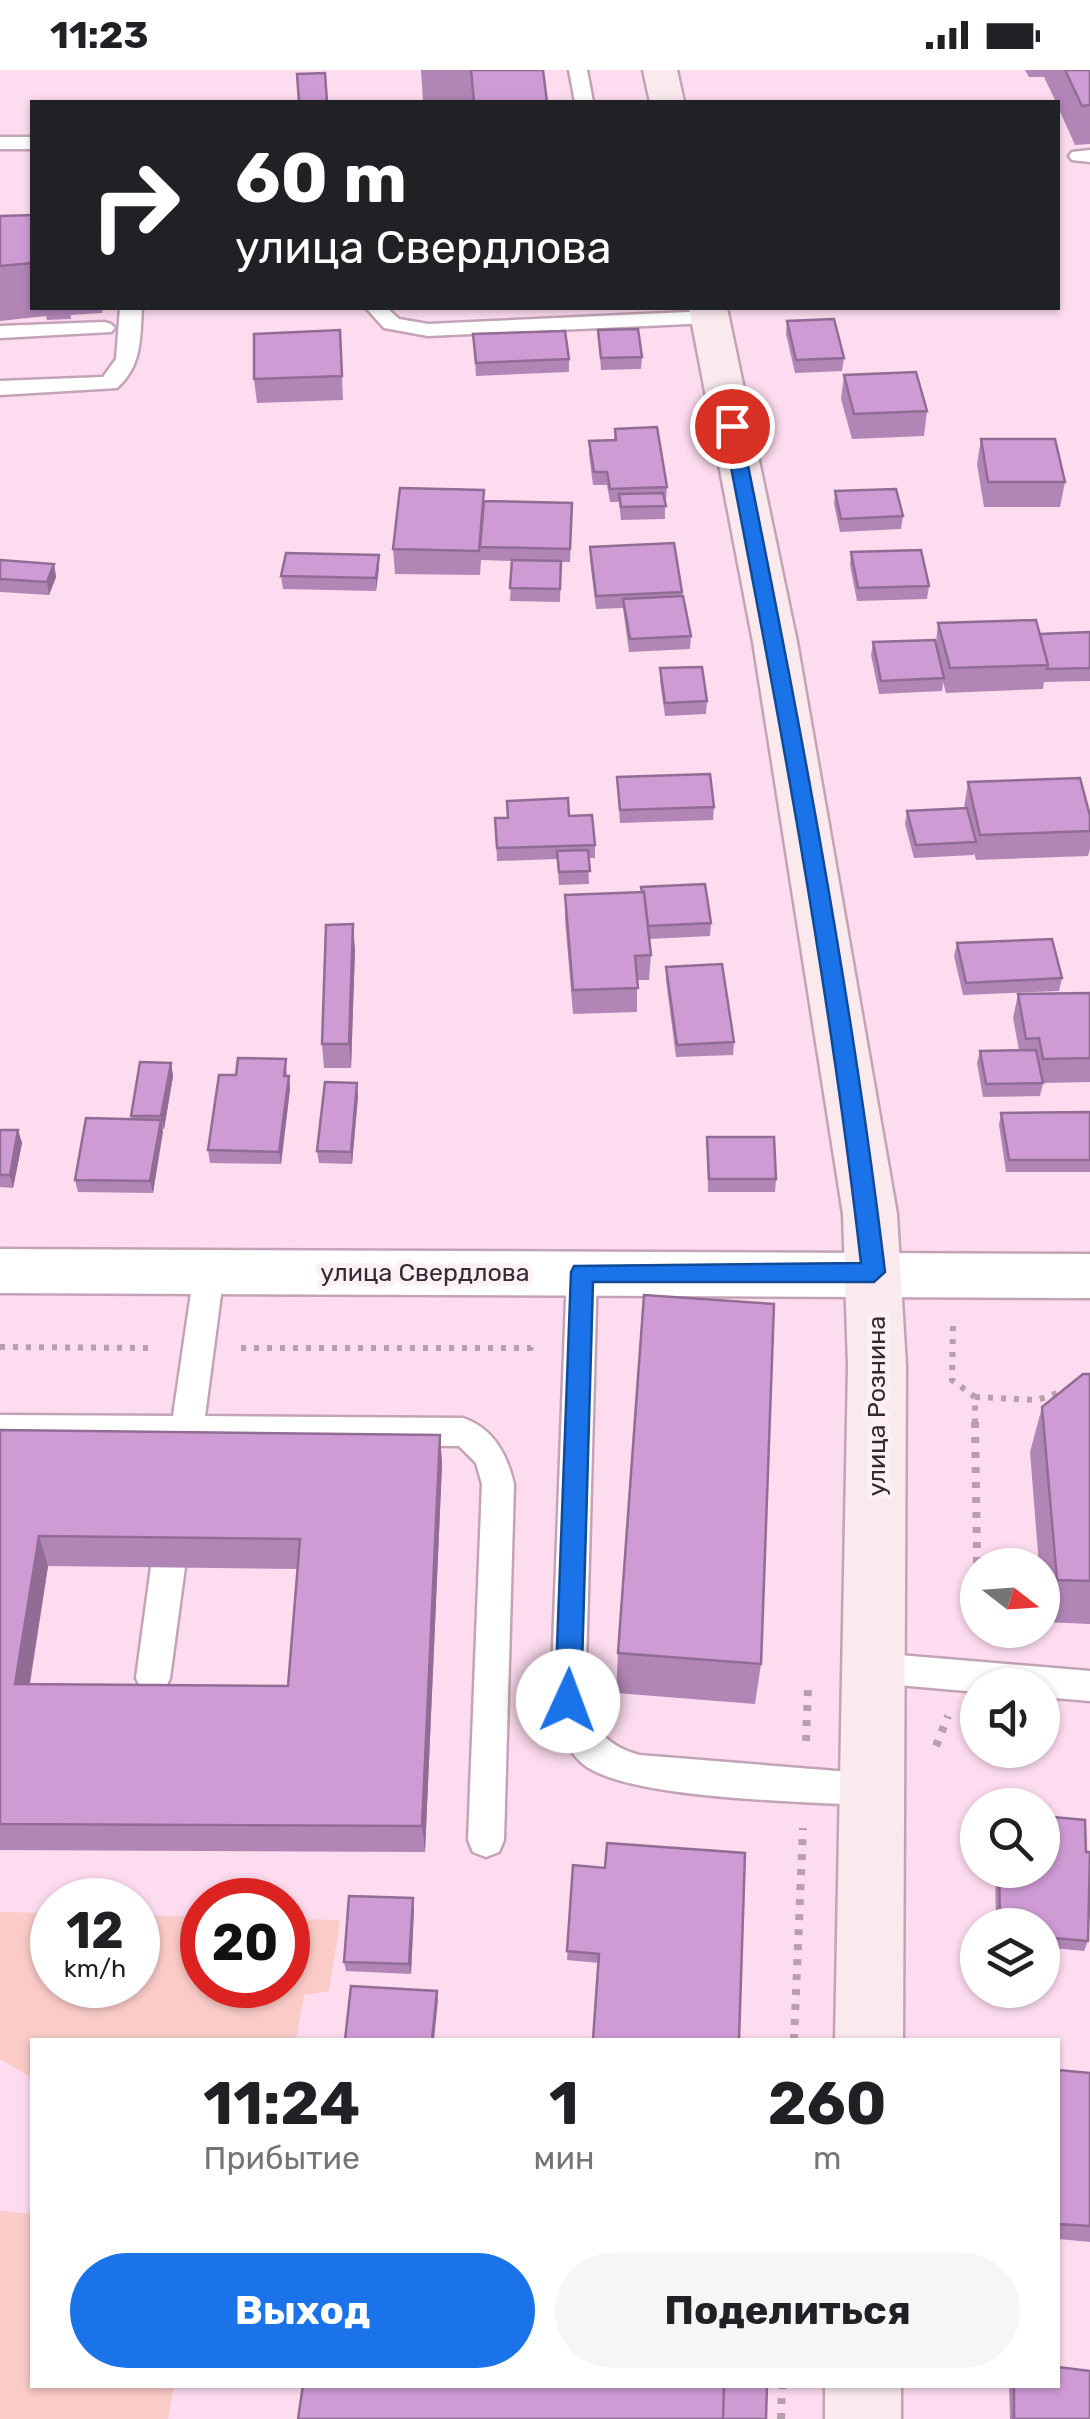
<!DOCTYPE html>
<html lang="ru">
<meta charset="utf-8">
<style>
:root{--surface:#fff;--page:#f6f6f6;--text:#202124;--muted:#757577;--accent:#1a73e8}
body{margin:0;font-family:Rubik,sans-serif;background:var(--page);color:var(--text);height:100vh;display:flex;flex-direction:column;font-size:38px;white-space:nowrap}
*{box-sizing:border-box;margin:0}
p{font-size:32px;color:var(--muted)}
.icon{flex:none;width:55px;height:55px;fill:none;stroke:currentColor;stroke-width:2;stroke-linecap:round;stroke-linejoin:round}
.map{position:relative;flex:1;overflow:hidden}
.drawer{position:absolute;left:30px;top:1968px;width:1030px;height:350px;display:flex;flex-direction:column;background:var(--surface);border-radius:0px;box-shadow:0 2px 8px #0004}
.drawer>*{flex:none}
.banner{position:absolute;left:30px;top:30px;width:1030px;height:210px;border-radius:0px;box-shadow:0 2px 8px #0004;background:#202124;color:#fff;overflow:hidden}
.needle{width:65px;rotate:107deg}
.controls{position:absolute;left:960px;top:1478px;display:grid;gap:20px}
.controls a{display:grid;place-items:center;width:100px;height:100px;border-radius:50%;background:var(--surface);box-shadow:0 2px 8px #0004;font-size:50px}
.speed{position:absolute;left:30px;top:1808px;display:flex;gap:20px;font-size:50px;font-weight:700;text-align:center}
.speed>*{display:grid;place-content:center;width:130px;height:130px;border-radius:50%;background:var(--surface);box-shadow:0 2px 8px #0004;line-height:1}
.speed small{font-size:25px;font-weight:400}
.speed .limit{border:15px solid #d22;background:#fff;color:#111}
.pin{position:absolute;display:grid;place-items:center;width:85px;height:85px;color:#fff;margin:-42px;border:5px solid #fff;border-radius:50%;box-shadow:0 2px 10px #0007}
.me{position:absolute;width:110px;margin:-55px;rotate:2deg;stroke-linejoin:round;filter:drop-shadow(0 0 8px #0008)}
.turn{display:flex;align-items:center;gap:35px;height:210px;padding:0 40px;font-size:45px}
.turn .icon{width:130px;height:130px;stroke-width:2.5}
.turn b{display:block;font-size:70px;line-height:85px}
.eta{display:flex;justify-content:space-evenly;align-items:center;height:170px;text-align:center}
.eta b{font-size:60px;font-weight:700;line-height:70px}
.cta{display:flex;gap:20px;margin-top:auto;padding:20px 40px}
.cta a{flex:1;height:115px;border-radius:60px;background:var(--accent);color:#fff;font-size:40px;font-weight:700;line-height:115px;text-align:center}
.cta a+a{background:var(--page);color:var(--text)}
.status{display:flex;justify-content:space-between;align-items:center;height:70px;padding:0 50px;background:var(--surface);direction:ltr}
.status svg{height:28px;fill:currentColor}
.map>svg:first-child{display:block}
</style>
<div class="status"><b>11:23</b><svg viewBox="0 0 49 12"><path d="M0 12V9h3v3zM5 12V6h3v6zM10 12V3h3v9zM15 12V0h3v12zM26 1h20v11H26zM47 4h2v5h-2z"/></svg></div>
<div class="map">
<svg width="1090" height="2349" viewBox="0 0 1090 2349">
<rect width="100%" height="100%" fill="#fddcef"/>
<path fill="#facbc7" d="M0 1842 52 1843V1915H138V1845L202 1847V1915H288V1849L340 1850 329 1921 304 1925 296 1970H32V2008L0 1989Z
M0 2141 32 2144V2315H174L168 2349H0Z"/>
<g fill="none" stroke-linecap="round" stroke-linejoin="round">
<g stroke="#c3a4b6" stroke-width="5">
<path id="lane" d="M569 0H587L593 32H575Z
M0 67H32V79H0Z
M1090 80V92L1072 90 1069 86 1072 82Z
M120 238H142C140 269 142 296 117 318L0 325V311L103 307 116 289Z
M366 238H387L399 249 428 254 710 241 721 247 710 253 428 266 384 258Z
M104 252 111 254 115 258 111 262 0 268V256Z
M209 1190 220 1193 224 1202 205 1346 463 1348C493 1358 507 1384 514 1414L504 1770 499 1782 486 1787 473 1782 468 1770 482 1414 476 1393 459 1376 201 1373 196 1383 185 1387 174 1383 169 1372 0 1371V1345L173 1346 194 1202 198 1193Z
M582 1190 593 1193 597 1202 585 1631C595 1661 608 1676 639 1685L874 1704 886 1708 892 1720 886 1732 874 1736C807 1731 638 1730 587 1697 566 1683 558 1654 551 1631L567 1202 571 1193Z
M168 1483 180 1487 185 1497 170 1608 165 1619 153 1623 141 1619 136 1608 151 1497 156 1487Z
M875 1583 1090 1601V1631L1042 1627V1615H978V1622L875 1613 863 1609 858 1598 863 1587Z"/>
</g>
<g stroke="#c3a4b6" stroke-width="5">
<path id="street" d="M0 1179 1090 1184V1228L0 1223Z"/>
</g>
<g stroke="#c3a4b6" stroke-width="5">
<path id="secondary" d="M643 0H677L684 32H650Z
M689 238H727L797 572 897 1144 906 1296 903 1970H835L848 1296 843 1144 753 572Z
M825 2315H901V2349H825Z"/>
</g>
<path stroke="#b99fae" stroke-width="6" stroke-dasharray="5 8" stroke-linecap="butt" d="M953 1256 952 1310 975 1327V1355
M0 1277 154 1278
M241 1278H531L533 1271
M975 1327 1037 1330 1067 1320"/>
<path stroke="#b99fae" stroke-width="8" stroke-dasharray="6 9" stroke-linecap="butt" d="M975 1352 978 1553
M806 1671 808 1618
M936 1676 948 1646
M794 1970 803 1758
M781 2349 782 2315"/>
<use href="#lane" fill="#fff" fill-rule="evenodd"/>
<use href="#street" fill="#fff" fill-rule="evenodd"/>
<use href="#secondary" fill="#fae9ed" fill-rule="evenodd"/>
</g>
<path fill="#b285b7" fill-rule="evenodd" d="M421 0H543L547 32H423Z
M1025 0H1090V74L1075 75 1058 37V32H1056L1044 7H1029Z
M32 145V238H103L102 243 71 245V249L47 250 46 246 0 251V146Z
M787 251 844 288 842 301 795 303 786 264Z
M340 260 343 330 257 333 254 309Z
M598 260 642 287 641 299 601 300Z
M473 264 569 289V302L476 306Z
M844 305 927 341 924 366 852 369 841 329Z
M615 359 667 417 666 430H665V449L621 450 619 432H610L607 415H593L589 384V371L614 370Z
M981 369 1065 412 1060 437H984L977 394Z
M484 420V431L572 433 570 492H561L560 532 510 531 512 491 481 490 480 505 395 504 393 479Z
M835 421 903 446 901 459 840 462 834 434Z
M590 477 682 522 691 566 690 579 629 582 623 538 596 539 590 490Z
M851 482 929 516 927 529 857 531 850 495Z
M379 485V498L376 521 283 519 281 506Z
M0 490 54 494 56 507 49 525 0 522Z
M938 553 1040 564 1090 562V611L1044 612 1043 619 946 623 943 612 942 621 879 624 871 585 873 572H936Z
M660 598 707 631 706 644 665 646 660 611Z
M617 707 714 737 713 750 620 753Z
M968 712 1090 746V779L1088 786 976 790 974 782V785L914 788 905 754 907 741 964 738Z
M507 731 595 775V788H588L589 814 559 815 557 789 497 791 495 748H507Z
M565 825 711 853 710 866 649 869 651 885 649 910H637V942L573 944 565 849Z
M957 873 1062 908 1059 921 963 925 954 886Z
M355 879 351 998H324L322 974Z
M666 897 734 972 733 985 676 987 666 910Z
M1090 923V1012L1043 1013 1040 1026 983 1027 977 993 980 981 1019 980 1013 948 1018 924Z
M286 989 287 1006H289L290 1019 281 1094 210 1093 208 1080 236 1005Z
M171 993 173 1006 164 1059H162L153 1123 78 1122 75 1110 132 1049 131 1046Z
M358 1026 352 1094 319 1093 317 1081Z
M1090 1042V1102H1006L999 1055 1001 1043Z
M0 1060H18L22 1073 13 1118 0 1117Z
M707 1067 776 1109 775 1122H708Z
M1090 1304V1554L1044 1552 1042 1495H1039L1030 1382 1042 1337Z
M0 1360 440 1365 442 1395 425 1782 0 1780ZM48 1496 298 1499 288 1616 30 1614Z
M618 1583 761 1594 755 1634 616 1623Z
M1086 1782H1090V1848H1088V1871L1084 1881 1042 1877V1855H996L995 1800H1042Z
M573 1795 739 1970 599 1893 567 1890Z
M414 1838 411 1904 346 1901 344 1892Z
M1058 2000 1090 2003V2172L1058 2169Z
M1009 2315H1058L1090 2349H1010Z"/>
<path fill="#916c95" d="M379 485V498L376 521V508Z
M54 494 56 507 49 525 47 512Z
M353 854 355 879 351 998 349 974Z
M171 993 173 1006 164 1059 161 1046Z
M289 1006 290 1019 281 1094 279 1082Z
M357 1013 358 1026 352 1094 351 1082Z
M161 1050 163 1062 153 1123 150 1111Z
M18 1060 22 1073 13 1118 10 1105Z
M440 1365 442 1395 425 1782 422 1756Z
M39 1466 48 1496 25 1642 15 1614Z
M413 1828 414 1838 411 1904 409 1894Z
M437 1921 438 1930 434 1970H432Z"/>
<path fill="#cf9bd5" stroke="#916c95" stroke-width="2.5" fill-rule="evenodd" d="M471 0H543L547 32H455H474Z
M1065 0H1090V35L1082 36Z
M325 3 327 32H299L297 4Z
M32 145V193L0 196V146Z
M834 249 844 288 796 290 787 251Z
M638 259 642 287 601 288 598 260Z
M340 260 342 306 254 309V264Z
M565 261 569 289 476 293 473 264Z
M916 302 927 341 854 344 844 305Z
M657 357 667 417 610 419 607 402H594L589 371 616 370 615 359Z
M981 369H1055L1065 412H988Z
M400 418 484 420 479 481 393 479Z
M896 419 903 446 841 449 835 421Z
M663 423 666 436 621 437 619 424Z
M484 431 572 433 570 479 480 477Z
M674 473 682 522 596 526 590 477Z
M921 480 929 516 858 518 851 482Z
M286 483 379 485 376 508 281 506Z
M0 490 54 494 47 512 0 509Z
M512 490 561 491 560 519 510 518Z
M683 526 691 566 630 569 623 529Z
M1036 550 1048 595 950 598 938 553Z
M1090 562V598L1047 599 1048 595 1040 564Z
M935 570 944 608 881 611 873 572Z
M702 597 707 631 665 633 660 598Z
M710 704 714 737 620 740 617 707Z
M1080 708 1090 746V761L980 765 968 712Z
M568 728 569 746 592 745 595 775 497 778 495 748H508L507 731Z
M967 738 976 772 916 775 907 741Z
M588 780 590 801 559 802 557 781Z
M705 814 711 853 648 856 644 822H642L641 817Z
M644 822 651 885 635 886 638 918 573 920 565 825Z
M353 854 349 974H322L326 855Z
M1052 869 1062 908 966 913 957 873Z
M722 894 734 972 677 975 666 897Z
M1090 923V988L1043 989 1039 968 1026 969 1018 924Z
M1036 980 1043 1013 986 1014 980 981Z
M238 988 286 989 284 1006H289L279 1082 208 1080 219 1005H236Z
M140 992 171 993 161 1046H131Z
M325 1012 357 1013 351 1082 317 1081Z
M1090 1042V1090H1009L1001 1043Z
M86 1048 161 1050 150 1111 75 1110Z
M0 1060H18L10 1105H0Z
M707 1067H774L776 1109H709Z
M644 1225 774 1234 761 1594 618 1583Z
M1083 1304H1090V1511L1057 1510 1042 1337Z
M0 1360 440 1365 422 1756 0 1754ZM39 1466 300 1469 288 1616 15 1614Z
M1042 1746 1085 1750 1086 1782H1090L1088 1871 1042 1867V1855H1000L999 1800H1042Z
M607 1773 745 1783 739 1970H593L599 1884 567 1881 573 1795 605 1798Z
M349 1826 413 1828 409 1894 344 1892Z
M351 1916 437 1921 432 1970H345Z
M1058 2000 1090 2003V2156L1058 2154Z
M1058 2297 1090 2301V2349H1014V2315H1058Z
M303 2315H724L723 2349H298Z
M724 2315H767L766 2349H723Z"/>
<path fill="#1a73e8" stroke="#114b97" stroke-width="2.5" d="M732 351 740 356C797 636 851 918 885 1202L874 1212H593L581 1631 577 1639 568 1643 559 1639 555 1631 571 1202 574 1196 861 1193C829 912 777 633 723 356Z"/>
<g text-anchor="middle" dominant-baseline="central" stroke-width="10" stroke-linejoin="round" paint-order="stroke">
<g font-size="25" fill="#362a31" stroke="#fdf0f7">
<text x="425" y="1202">улица Свердлова</text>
<text transform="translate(876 1336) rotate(-90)">улица Рознина</text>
</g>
</g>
</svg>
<div class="controls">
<a><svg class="needle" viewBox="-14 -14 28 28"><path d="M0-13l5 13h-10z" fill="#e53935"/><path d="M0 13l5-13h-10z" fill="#757577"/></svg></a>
<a><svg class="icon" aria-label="sound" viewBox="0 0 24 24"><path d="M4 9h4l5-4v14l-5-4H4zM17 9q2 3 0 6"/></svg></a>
<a><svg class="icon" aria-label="search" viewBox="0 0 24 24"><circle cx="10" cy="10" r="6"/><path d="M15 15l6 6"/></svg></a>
<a><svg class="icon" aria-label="layers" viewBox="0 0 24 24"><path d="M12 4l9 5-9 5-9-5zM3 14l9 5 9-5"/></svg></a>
</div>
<div class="speed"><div>12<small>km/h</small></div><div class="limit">20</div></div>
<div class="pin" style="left:732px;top:356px;background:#d93025"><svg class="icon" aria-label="arrive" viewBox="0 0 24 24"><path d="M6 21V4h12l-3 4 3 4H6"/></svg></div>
<svg class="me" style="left:568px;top:1631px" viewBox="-20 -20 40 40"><circle r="19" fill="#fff"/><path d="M0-13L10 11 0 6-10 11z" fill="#1a73e8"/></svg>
<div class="banner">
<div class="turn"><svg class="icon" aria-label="right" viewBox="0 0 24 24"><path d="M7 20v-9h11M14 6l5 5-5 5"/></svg><div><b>60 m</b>улица Свердлова</div></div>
</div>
<section class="drawer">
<div class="eta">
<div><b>11:24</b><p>Прибытие</p></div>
<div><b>1</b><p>мин</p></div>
<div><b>260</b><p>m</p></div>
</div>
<div class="cta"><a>Выход</a><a>Поделиться</a></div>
</section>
</div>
